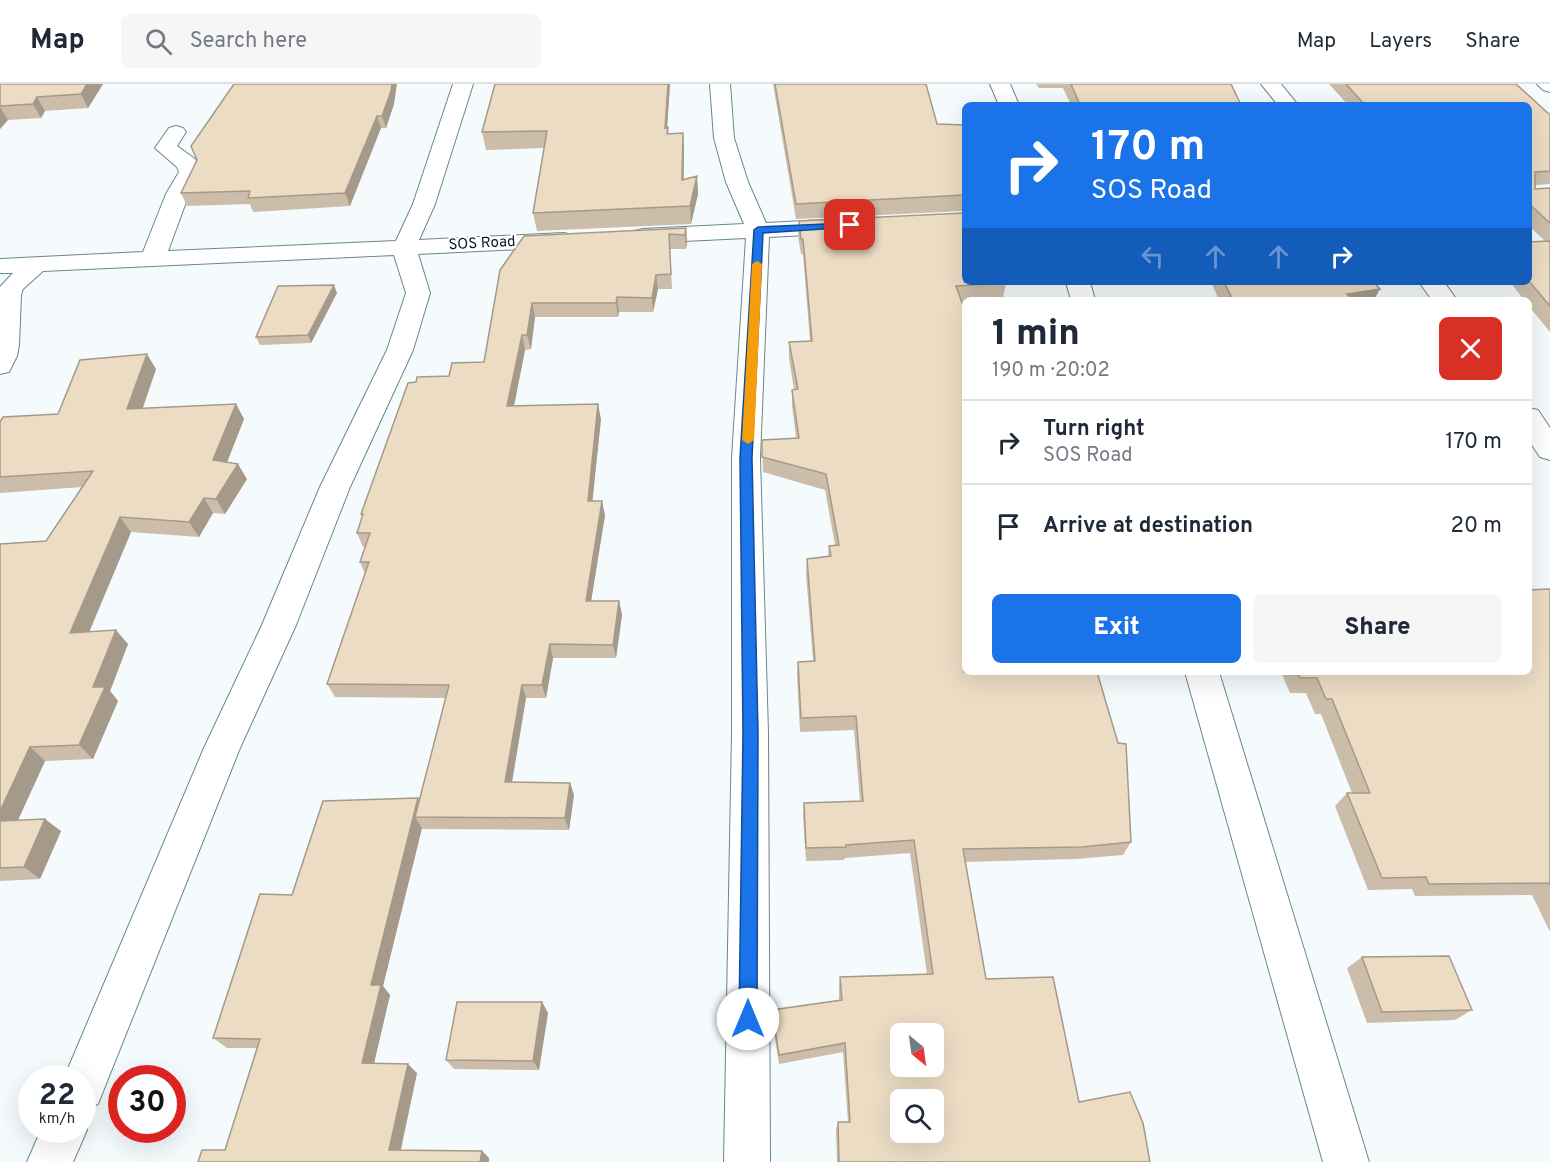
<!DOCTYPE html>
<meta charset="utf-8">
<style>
:root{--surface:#fff;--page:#f6f6f7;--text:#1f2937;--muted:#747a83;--line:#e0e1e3;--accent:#1a73e8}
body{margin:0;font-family:Overpass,sans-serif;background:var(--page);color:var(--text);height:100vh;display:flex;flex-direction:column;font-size:22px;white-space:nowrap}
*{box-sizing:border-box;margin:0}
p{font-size:20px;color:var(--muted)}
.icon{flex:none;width:33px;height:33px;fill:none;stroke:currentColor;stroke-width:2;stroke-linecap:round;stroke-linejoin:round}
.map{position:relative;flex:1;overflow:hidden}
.side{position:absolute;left:962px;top:213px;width:570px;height:378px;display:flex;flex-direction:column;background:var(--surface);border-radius:9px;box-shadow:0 6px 24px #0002}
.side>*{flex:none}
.banner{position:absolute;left:962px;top:18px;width:570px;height:183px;border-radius:9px;box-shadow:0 6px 24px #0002;background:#1a73e8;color:#fff;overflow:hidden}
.needle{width:39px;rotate:151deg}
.tools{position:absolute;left:890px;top:939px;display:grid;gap:12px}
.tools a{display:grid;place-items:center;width:54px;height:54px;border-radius:9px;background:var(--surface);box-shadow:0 6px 24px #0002;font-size:30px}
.speed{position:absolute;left:18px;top:981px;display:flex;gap:12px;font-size:30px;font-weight:700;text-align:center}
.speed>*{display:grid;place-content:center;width:78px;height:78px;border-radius:50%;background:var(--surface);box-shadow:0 6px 24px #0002;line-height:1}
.speed small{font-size:15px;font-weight:400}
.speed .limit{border:9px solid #d22;background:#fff;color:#111}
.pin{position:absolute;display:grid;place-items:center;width:51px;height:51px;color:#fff;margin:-26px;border-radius:12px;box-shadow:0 3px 9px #0006}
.me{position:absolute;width:66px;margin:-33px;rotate:0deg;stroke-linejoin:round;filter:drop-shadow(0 0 4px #0008)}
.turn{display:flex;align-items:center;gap:21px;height:126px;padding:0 30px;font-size:27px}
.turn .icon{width:78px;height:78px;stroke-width:2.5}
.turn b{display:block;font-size:42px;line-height:51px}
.lanes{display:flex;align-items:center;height:57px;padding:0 30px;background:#0003;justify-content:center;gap:30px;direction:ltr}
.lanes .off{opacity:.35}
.round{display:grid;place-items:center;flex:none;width:63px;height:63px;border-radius:9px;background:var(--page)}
.head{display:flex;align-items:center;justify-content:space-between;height:102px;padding:0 30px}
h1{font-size:36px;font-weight:800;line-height:45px}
.action{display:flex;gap:12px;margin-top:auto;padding:12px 30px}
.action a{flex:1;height:69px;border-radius:9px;background:var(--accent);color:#fff;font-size:24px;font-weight:800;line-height:69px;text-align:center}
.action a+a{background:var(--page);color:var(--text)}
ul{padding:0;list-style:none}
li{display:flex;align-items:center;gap:18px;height:84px;padding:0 30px;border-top:2px solid var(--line)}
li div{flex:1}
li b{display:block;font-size:22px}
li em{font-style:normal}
header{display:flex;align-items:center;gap:36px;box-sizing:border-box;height:84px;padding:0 30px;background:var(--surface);border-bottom:2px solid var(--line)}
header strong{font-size:28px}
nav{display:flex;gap:33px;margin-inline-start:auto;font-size:21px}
.search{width:420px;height:54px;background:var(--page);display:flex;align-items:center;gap:15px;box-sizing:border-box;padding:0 21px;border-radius:9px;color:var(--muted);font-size:22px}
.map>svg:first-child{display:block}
</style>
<header>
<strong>Map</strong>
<div class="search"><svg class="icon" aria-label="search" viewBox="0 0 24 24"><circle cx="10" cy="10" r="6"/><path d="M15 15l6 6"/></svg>Search here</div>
<nav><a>Map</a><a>Layers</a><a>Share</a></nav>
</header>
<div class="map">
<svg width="1550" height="1078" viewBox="0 0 1550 1078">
<rect width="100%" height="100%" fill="#f5fbfd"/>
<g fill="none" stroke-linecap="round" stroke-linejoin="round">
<g stroke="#68878e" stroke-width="2">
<path id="minor" d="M453 0H473L435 120 419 156 564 149 572 151 576 156 572 161 564 163 418 170 430 209 413 266 350 403 296 541 240 664 98 1020 82 1026V994H64L204 664 262 541 320 403 387 266 406 209 394 171 43 187 23 205 21 211 19 261 17 272 9 288 0 290V203L13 189H0V175L143 168 166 110 179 88 177 83 155 64 169 44 176 42 183 44 186 48 177 62 195 75 201 88 189 110 168 167 396 157 413 120Z
M710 0H730L734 54 748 98 766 139 843 135 851 137 854 142 851 147 843 149 769 153 760 374 768 649 770 1078H724L732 649V374L746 154 643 159 635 157 631 152 635 147 643 145 744 140 726 98 714 54Z
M990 0H1010L1019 21H999Z
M1261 0H1281L1298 21H1278Z
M1537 0H1550V8L1543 6Z
M1066 198H1090L1095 216H1071Z
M1419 198H1444L1457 216H1432Z
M1528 324 1538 326 1550 344V376L1540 373 1528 355Z
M1185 588H1219L1369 1078H1323Z
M82 1035 87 1046 73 1078H27L41 1046H82Z"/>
</g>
<use href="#minor" fill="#fff" fill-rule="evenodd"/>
</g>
<path fill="#cbbda9" d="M0 0H103L88 24 45 27 41 34 8 36 0 45Z
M670 0 667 43 668 50 683 49 684 67V95L697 92 698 110 691 140 537 147 533 129 544 64 486 66 482 48Z
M773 0H926L937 40 964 41V127L796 135Z
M1036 0H1231L1241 21H1071L1063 4H1039Z
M1329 0H1516L1550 31V100L1535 101V105L1550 104V248L1528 221V216H1524L1510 198H1528V158L1545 157 1528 141V21H1348Z
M394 20 386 44H381L350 122 253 128 250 120 187 122 181 109Z
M799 137 1006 199 1003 214 962 217 964 588 1131 758 1123 771 1076 775 965 778 986 895 1079 1018 1150 1078H837L836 1046 838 1038H848L843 968 779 980 772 936V926L839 916V903L840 893 927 890 910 769 845 774 844 776 806 777 803 732 804 719 860 717 854 646 800 648 797 592 798 578 813 577 806 490 807 475 828 472 829 462 835 461 825 406 763 388 762 356 796 354 792 322V306H794L789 274V258L810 257 803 170H801L798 153Z
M686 144 687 158 686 165H670L672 205H658L653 228H619L618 233H535L531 265 525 266 514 322 601 335 592 417 605 431 591 517H619L622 531 616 574H553L546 614H526L512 698 570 699 574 711 569 746 422 745V744L383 902 390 911 374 979 417 989 401 1066 482 1067 489 1074V1078H198L225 1066 257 964H227L213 954 292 811 418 714 420 717 446 614 335 613 327 600 365 490 360 478 365 463H363L357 449 362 433 361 430 416 298 449 292 484 278 500 186Z
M1211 198H1373L1374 216H1219Z
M337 209 311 259 260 261 256 253Z
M156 285 143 324 236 320 244 335 227 378 247 395 225 430 213 429 199 453 131 448 89 547 128 560 110 607 118 617 93 675 45 677 18 736 61 747 40 795 0 797V460L46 457 82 403 0 409V338L58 330Z
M1550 505V848L1532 811 1415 812 1412 805 1368 806 1335 722 1347 709H1352L1321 630H1315L1306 609H1290L1281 588H1528Z
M1362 873 1472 926 1455 936 1367 939 1347 884Z
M542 918 548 929 539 986 454 985 446 976Z"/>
<path fill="#a59a89" d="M87 0H103L88 24 81 10Z
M392 0H397L394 20 386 44 382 32Z
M668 0H670L667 45 668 43 669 61 665 44Z
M37 13 45 27 41 34 33 20Z
M0 23 8 36 0 45Z
M377 32 381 44 350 122 345 109Z
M683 49 684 67 683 113 682 96Z
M697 92 698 110 691 140 690 122Z
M686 144 687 158 686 165 685 151Z
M656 191 658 205 653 228 652 214Z
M334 201 337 209 311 259 308 251Z
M1380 205 1374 216H1344L1347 210Z
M617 213 619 228 618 233 616 219Z
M532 219 535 233 531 265 527 251Z
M522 251 525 266 511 337 507 322Z
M147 270 156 285 137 340 127 325Z
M236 320 244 335 222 391 213 376Z
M598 320 601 335 591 431 588 417Z
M238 380 247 395 225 430 216 415Z
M204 414 213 429 199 453 189 438Z
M602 417 605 431 589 530 586 517Z
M120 433 131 448 83 563 70 549Z
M619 517 622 531 616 574 613 561Z
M116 546 128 560 110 607 118 617 93 675 79 661 93 603Z
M550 560 553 574 546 614 542 601Z
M522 601 526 614 510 710 505 698Z
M30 663 45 677 12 749 0 740V727Z
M570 699 574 711 569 746 565 734Z
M418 714 426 727 415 733 422 744 383 902 390 911 372 988 362 979 371 901Z
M45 735 61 747 40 795 24 783Z
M542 918 548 929 539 986 533 977Z
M408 980 417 989 399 1073 389 1066Z
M482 1067 489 1074V1078H480Z"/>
<path fill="#ecdcc4" stroke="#a59a89" stroke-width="1.5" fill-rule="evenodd" d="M0 0H87L81 10 37 13 33 20 0 22Z
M234 0H392L391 7 382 32H377L345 109 248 114 250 107 181 109 197 76 191 62Z
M495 0H668L665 44 668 43 667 50 683 49 682 96 697 92 690 122 533 129 547 47 482 48Z
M775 0H926L937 40 964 41V111L796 120Z
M1071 0H1231L1241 21H1080Z
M1346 0H1516L1550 31V87L1535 88V105L1550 104V139L1528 119V21H1365Z
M964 129V198L1006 199 956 202 964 224V588H1097L1118 659 1126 660 1131 758 1082 763 963 765 986 895 1053 893 1079 1018 1130 1008 1143 1039 1150 1078H839L838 1038H850L845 959 779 971 772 926 842 916 840 893 933 890 914 756 846 761V763L806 764 804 719 863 717 856 632 801 634 798 578 815 577 807 475 831 472 829 462 839 461 826 390 762 373V356L799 354 792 306 798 305 789 258 812 257 803 155H801L799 137ZM900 950H933V982H900ZM900 1016H933V1048H900Z
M686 144 685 151 669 150 671 190 656 191 652 214 617 213 616 219H532L527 251H522L507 322 598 320 588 417H602L586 517H619L613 561 550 560 542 601H522L505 698 570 699 565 734 415 733 449 601 327 600 369 478H360L370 449H357L363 430H361L408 299 416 298 417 293 449 292 452 279 484 278 500 186 524 152Z
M1550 157V222L1528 196V158Z
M1224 198H1373L1380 205 1347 210 1353 216H1233Z
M334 201 308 251 256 253 278 202Z
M147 270 127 325 236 320 213 376 238 380 216 415 204 414 189 438 120 433 70 549 116 546 93 603H105L79 661 30 663 0 727V460L46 457 93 387 0 393V338L3 333 58 330 80 276Z
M1550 505V801L1549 799 1429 800 1426 793 1382 794 1347 709H1370L1332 615H1326L1317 594H1300L1297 588H1528V506Z
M418 714 371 901H381L362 979 408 980 389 1066 482 1067 480 1078H198L202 1066H225L260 955 213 954 260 810 292 811 323 717Z
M45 735 24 783 0 784V737Z
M1449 872 1472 926 1382 928 1362 873Z
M457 918H542L533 977 446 976Z"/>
<path fill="#1a73e8" stroke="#114b97" stroke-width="1.5" d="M850 139 855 141 853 143 763 149 752 374 758 649 757 935 755 941 748 944 742 941 739 935 743 649 740 374 754 146 758 143Z"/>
<path fill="#f59e0b" d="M757 177 762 180 754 356 748 360 742 356 752 180Z"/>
<g text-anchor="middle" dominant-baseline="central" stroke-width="4.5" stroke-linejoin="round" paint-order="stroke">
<g font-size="15" fill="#0b171a" stroke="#fff">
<text transform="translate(482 160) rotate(-3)">SOS Road</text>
</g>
</g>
</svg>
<div class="tools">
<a><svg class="needle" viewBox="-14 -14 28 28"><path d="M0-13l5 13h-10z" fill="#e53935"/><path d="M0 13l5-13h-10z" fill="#747a83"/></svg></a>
<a><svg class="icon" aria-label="search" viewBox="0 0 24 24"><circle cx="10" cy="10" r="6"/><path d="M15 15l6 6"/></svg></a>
</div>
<div class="speed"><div>22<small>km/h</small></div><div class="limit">30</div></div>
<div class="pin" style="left:850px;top:141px;background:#d93025"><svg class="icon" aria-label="arrive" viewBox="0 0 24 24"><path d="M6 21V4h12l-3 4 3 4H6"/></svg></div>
<svg class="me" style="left:748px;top:935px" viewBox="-20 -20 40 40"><circle r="19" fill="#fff"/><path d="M0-13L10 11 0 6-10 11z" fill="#1a73e8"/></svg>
<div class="banner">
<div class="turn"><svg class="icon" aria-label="right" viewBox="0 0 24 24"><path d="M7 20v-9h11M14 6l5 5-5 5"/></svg><div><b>170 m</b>SOS Road</div></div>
<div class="lanes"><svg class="icon off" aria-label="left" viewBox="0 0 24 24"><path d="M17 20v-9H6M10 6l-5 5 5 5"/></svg><svg class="icon off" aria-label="ahead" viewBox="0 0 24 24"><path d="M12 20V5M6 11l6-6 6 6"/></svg><svg class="icon off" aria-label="ahead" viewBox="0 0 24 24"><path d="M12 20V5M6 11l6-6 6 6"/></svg><svg class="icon" aria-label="right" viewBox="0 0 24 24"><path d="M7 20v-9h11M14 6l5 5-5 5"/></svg></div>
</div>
<section class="side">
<div class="head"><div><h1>1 min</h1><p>190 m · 20:02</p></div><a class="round" style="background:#d93025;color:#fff"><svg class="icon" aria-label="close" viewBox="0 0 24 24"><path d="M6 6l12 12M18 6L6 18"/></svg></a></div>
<ul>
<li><svg class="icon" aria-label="right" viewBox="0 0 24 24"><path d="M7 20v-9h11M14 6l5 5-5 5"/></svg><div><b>Turn right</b><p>SOS Road</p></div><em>170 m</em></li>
<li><svg class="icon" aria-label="arrive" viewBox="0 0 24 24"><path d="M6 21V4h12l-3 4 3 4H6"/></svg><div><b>Arrive at destination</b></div><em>20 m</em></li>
</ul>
<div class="action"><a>Exit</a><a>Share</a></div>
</section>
</div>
